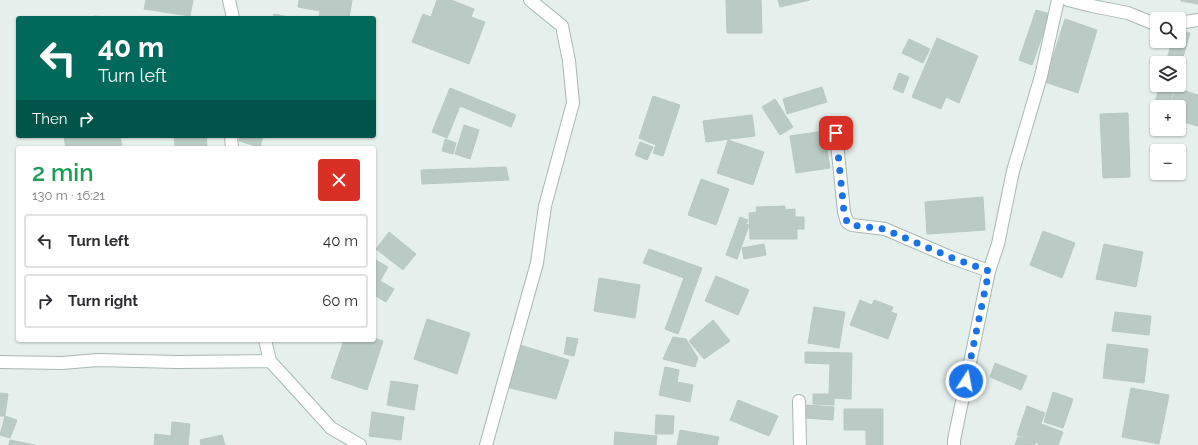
<!DOCTYPE html>
<meta charset="utf-8">
<style>
:root{--surface:#fff;--page:#f7f7f7;--text:#2b2b33;--muted:#7c7c81;--line:#e1e1e2}
body{margin:0;font-family:Raleway,sans-serif;background:var(--page);color:var(--text);height:100vh;display:flex;flex-direction:column;font-size:15px;white-space:nowrap}
*{box-sizing:border-box;margin:0}
p{font-size:13px;color:var(--muted)}
.icon{flex:none;width:22px;height:22px;fill:none;stroke:currentColor;stroke-width:2;stroke-linecap:round;stroke-linejoin:round}
.map{position:relative;flex:1;overflow:hidden}
.side{position:absolute;left:16px;top:146px;width:360px;height:196px;display:flex;flex-direction:column;background:var(--surface);border-radius:4px;box-shadow:0 1px 3px #0004}
.side>*{flex:none}
.hud{position:absolute;left:16px;top:16px;width:360px;height:122px;border-radius:4px;box-shadow:0 1px 3px #0004;background:#00695c;color:#fff;overflow:hidden}
.buttons{position:absolute;left:1150px;top:12px;display:grid;gap:8px}
.buttons a{display:grid;place-items:center;width:36px;height:36px;border-radius:4px;background:var(--surface);box-shadow:0 1px 3px #0004;font-size:20px}
.pin{position:absolute;display:grid;place-items:center;width:34px;height:34px;color:#fff;margin:-17px;border-radius:8px;box-shadow:0 2px 6px #0006}
.me{position:absolute;width:44px;margin:-22px;rotate:11deg;stroke-linejoin:round;filter:drop-shadow(0 0 3px #0008)}
.turn{display:flex;align-items:center;gap:14px;height:84px;padding:0 16px;font-size:18px}
.turn .icon{width:52px;height:52px;stroke-width:2.5}
.turn b{display:block;font-size:28px;line-height:34px}
.then{display:flex;align-items:center;height:38px;padding:0 16px;background:#0003;gap:8px;font-size:15px}
.round{display:grid;place-items:center;flex:none;width:42px;height:42px;border-radius:4px;background:var(--page)}
.headline{display:flex;align-items:center;justify-content:space-between;height:68px;padding:0 16px}
h1{font-size:24px;font-weight:600;line-height:30px;color:#1e9e55}
ul{padding:0;list-style:none}
li{display:flex;align-items:center;gap:12px;height:54px;margin:0 8px 6px;padding:0 8px;border:2px solid var(--line);border-radius:4px}
li div{flex:1}
li b{display:block;font-size:15px}
li em{font-style:normal}
.map>svg:first-child{display:block}
</style>
<div class="map">
<svg width="1198" height="445" viewBox="0 0 1198 445">
<rect width="100%" height="100%" fill="#e5efeb"/>
<path fill="#bacac4" stroke="#b7c9c3" d="M146 0H193L190 16 144 9Z
M299 0H352L349 18H319L320 11 298 7Z
M437 0H451L474 9 471 17 485 22 469 64 412 42 423 14 431 17Z
M726 0H761L762 33H727Z
M778 0H810L780 7Z
M1181 0H1198V4L1181 1Z
M1036 10 1050 14 1032 65 1019 60Z
M274 14 294 18H273Z
M94 16 117 18H93Z
M1065 19 1097 30 1078 93 1045 82Z
M1179 30 1190 33 1179 71V63H1166L1172 41H1179Z
M937 38 978 56 959 103 946 97 941 109 912 97Z
M909 39 930 49 923 63 902 53Z
M899 73 909 77 903 93 893 89Z
M1160 85H1175L1169 107H1157V116L1151 115Z
M822 87 827 102 787 114 783 99Z
M450 88 516 115 511 127 460 106 447 138 432 132Z
M1176 88 1198 95V126L1179 121V107H1170Z
M653 96 680 105 663 156 653 153 656 145 639 138Z
M775 99 793 127 780 135 762 107Z
M1128 113 1130 177 1103 178 1100 114Z
M752 115 755 136 706 142 703 121Z
M464 125 479 130 470 159 455 154Z
M824 131 830 168 796 173 790 136Z
M64 136H120L122 145 106 148H66Z
M174 136H206L207 147 185 148V145L175 147Z
M240 136H263L260 147 239 141Z
M445 139 456 143 453 154 442 151Z
M728 140 764 152 753 185 717 173Z
M640 142 653 147 647 160 635 155Z
M506 167 509 180 422 184 421 170Z
M701 179 729 189 716 225 688 215Z
M983 197 985 230 927 234 925 202Z
M785 206V210L795 209V217H804V229H797V239H750L749 213 757 212 756 207Z
M740 217 748 220 746 224 749 225 737 259 726 255Z
M1043 231 1075 243 1062 278 1030 265Z
M389 232 416 254 403 270 376 249Z
M764 244 766 255 744 259 742 248Z
M1104 244 1143 252 1136 287 1096 279Z
M649 249 702 268 678 334 665 329 684 278 643 263Z
M374 259 388 267 380 281 394 289 386 302 374 295Z
M716 276 749 290 738 315 705 301Z
M599 278 640 285 635 318 594 311Z
M860 300 872 305 874 300 893 307 891 312 897 314 888 339 850 325Z
M814 307 845 312 839 348 808 343Z
M1115 312 1151 316 1149 335 1112 331Z
M427 319 470 333 457 374 414 359Z
M713 320 730 341 704 359 689 341Z
M567 337 578 339 574 356 564 354Z
M673 337 686 339 698 358 695 367 663 359Z
M374 338 383 341 367 390 331 378 344 340H374Z
M1107 344 1148 349 1144 383 1103 378Z
M520 345 569 360 556 399 506 387Z
M805 352 852 353 851 399 834 398V405L813 404V394H829L830 364 805 363Z
M995 363 1027 376 1021 390 990 377Z
M665 367 679 370 677 382 693 385 690 402 659 395Z
M391 381 418 385 414 410 387 405Z
M1131 388 1169 395 1159 444 1122 437Z
M1053 392 1073 399 1063 428 1044 422Z
M0 393 8 394 5 416H0Z
M738 400 778 416 769 436 730 420Z
M807 405 834 407 833 420 806 418Z
M1027 406 1045 413 1041 424 1063 432 1058 445H1038V443L1017 435Z
M844 409H883V445H866V430H844Z
M372 412 404 417 401 440 369 436Z
M656 415 674 416 673 434H655Z
M5 416 17 420 10 438 0 435Z
M172 422 190 424 188 445H154L155 434 171 436Z
M680 430 719 437 717 445H677Z
M615 432 657 436 656 445H614Z
M222 435 225 445H201L200 440Z
M1018 437 1035 442V445H1015Z
M10 440 35 445H9Z"/>
<g fill="none" stroke-linecap="round" stroke-linejoin="round">
<g stroke="#a7b8b3" stroke-width="14">
<path id="minor" d="M229 0 233 18
M1068 0 1092 6 1128 13 1157 25
M1179 23 1198 20
M836 133 844 212 847 222 852 225 885 229 950 257 989 271
M231 136 232 148
M265 340 270 361 292 385 331 428 360 445
M0 362 62 363 98 360 177 362 270 361
M799 401 800 445
M486 445 537 263 545 206 573 103 569 61 562 26 530 0
M954 445V440L989 271 998 244 1013 171 1041 76 1058 0"/>
</g>
<use href="#minor" stroke="#fff" stroke-width="12"/>
</g>
<g fill="none" stroke-linecap="round" stroke-linejoin="round">
<path stroke="#1a73e8" stroke-width="7" stroke-dasharray="0 12.6" d="M836 133 844 212 847 222 852 225 884 229 950 257 989 271 966 381"/>
</g>
</svg>
<div class="buttons">
<a><svg class="icon" aria-label="search" viewBox="0 0 24 24"><circle cx="10" cy="10" r="6"/><path d="M15 15l6 6"/></svg></a>
<a><svg class="icon" aria-label="layers" viewBox="0 0 24 24"><path d="M12 4l9 5-9 5-9-5zM3 14l9 5 9-5"/></svg></a>
<a>+</a>
<a>−</a>
</div>
<div class="pin" style="left:836px;top:133px;background:#d93025"><svg class="icon" aria-label="arrive" viewBox="0 0 24 24"><path d="M6 21V4h12l-3 4 3 4H6"/></svg></div>
<svg class="me" style="left:966px;top:381px" viewBox="-20 -20 40 40"><circle r="17" fill="#1a73e8" stroke="#fff" stroke-width="3"/><path d="M0-11L8 9 0 5-8 9z" fill="#fff"/></svg>
<div class="hud">
<div class="turn"><svg class="icon" aria-label="left" viewBox="0 0 24 24"><path d="M17 20v-9H6M10 6l-5 5 5 5"/></svg><div><b>40 m</b>Turn left</div></div>
<div class="then">Then<svg class="icon" aria-label="right" viewBox="0 0 24 24"><path d="M7 20v-9h11M14 6l5 5-5 5"/></svg></div>
</div>
<section class="side">
<div class="headline"><div><h1>2 min</h1><p>130 m · 16:21</p></div><a class="round" style="background:#d93025;color:#fff"><svg class="icon" aria-label="close" viewBox="0 0 24 24"><path d="M6 6l12 12M18 6L6 18"/></svg></a></div>
<ul>
<li><svg class="icon" aria-label="left" viewBox="0 0 24 24"><path d="M17 20v-9H6M10 6l-5 5 5 5"/></svg><div><b>Turn left</b></div><em>40 m</em></li>
<li><svg class="icon" aria-label="right" viewBox="0 0 24 24"><path d="M7 20v-9h11M14 6l5 5-5 5"/></svg><div><b>Turn right</b></div><em>60 m</em></li>
</ul>
</section>
</div>
